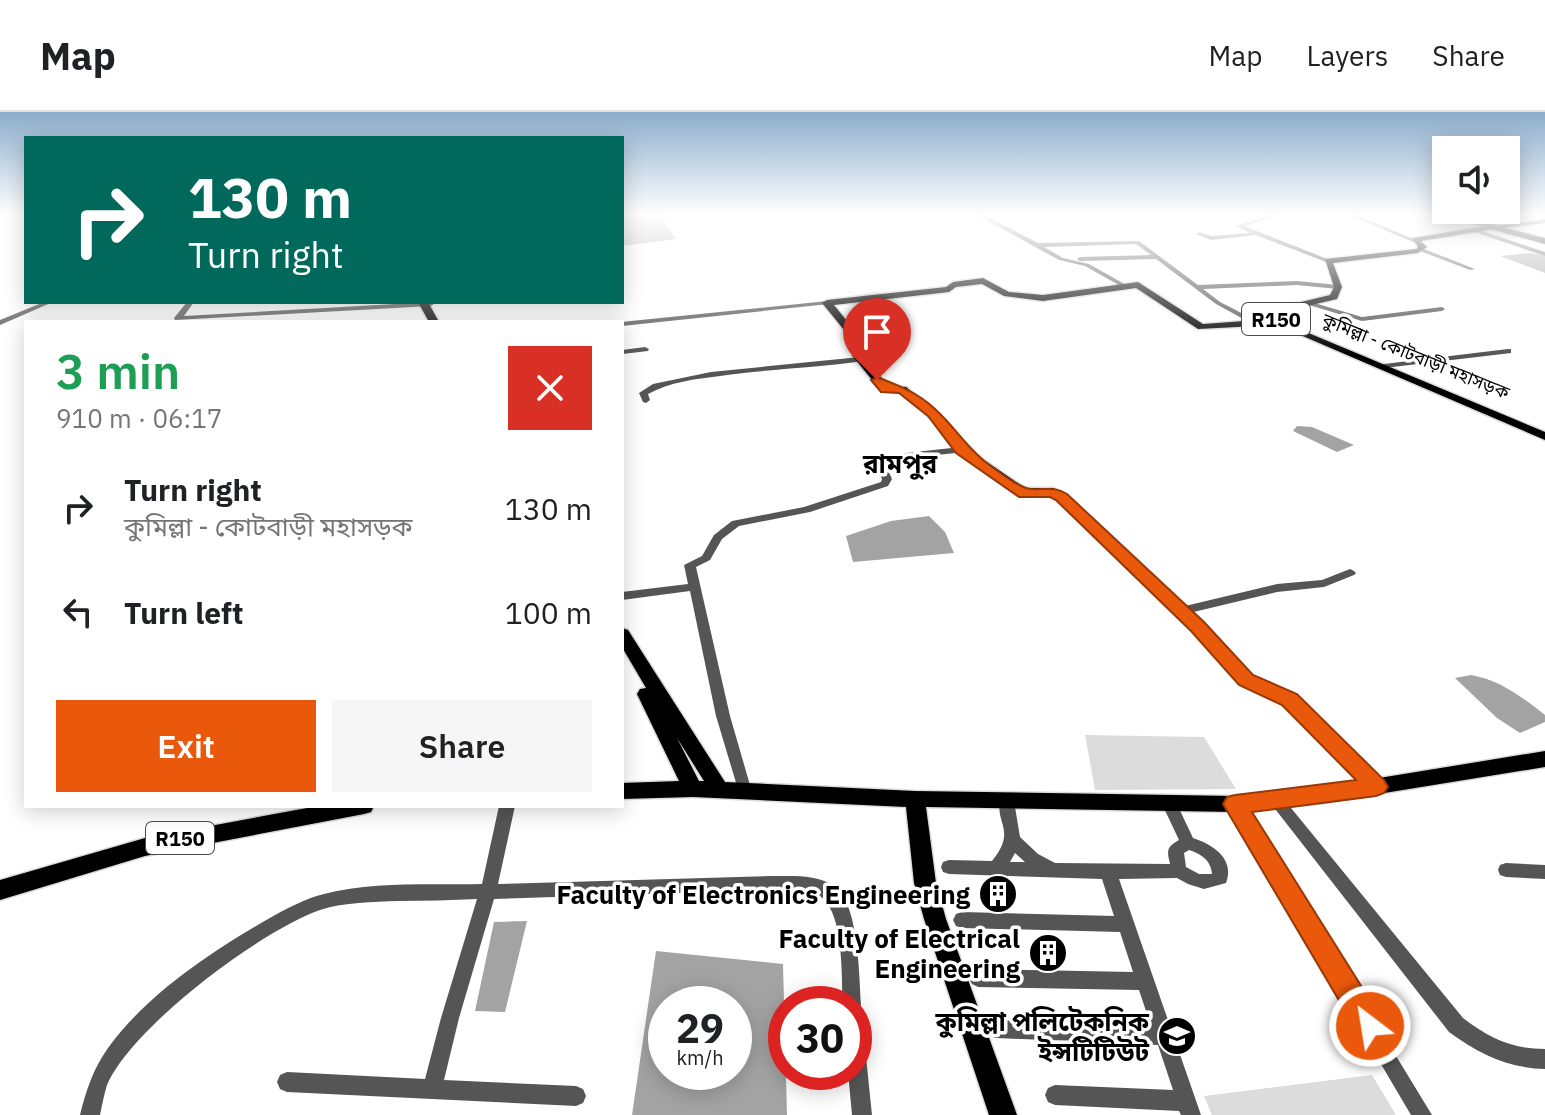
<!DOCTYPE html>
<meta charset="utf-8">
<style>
:root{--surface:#fff;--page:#f6f6f6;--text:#202124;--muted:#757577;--line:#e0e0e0;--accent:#ea580c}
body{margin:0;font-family:"IBM Plex Sans","Noto Sans Bengali",sans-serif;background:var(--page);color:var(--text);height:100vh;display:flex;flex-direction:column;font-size:30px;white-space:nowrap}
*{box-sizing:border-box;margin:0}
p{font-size:26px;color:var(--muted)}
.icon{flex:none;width:44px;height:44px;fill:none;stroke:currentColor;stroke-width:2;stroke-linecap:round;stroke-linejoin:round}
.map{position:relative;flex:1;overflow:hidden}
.side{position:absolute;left:24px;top:208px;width:600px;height:488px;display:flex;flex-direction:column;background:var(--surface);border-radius:0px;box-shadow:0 4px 20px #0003}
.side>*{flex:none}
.banner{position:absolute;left:24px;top:24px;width:600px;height:168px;border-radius:0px;box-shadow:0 4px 20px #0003;background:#00695c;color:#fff;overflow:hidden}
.controls{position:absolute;left:1432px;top:24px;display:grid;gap:16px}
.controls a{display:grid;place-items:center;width:88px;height:88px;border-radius:0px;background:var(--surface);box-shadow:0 4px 20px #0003;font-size:40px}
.speed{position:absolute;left:648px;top:874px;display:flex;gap:16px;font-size:40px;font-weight:700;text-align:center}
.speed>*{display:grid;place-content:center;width:104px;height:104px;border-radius:50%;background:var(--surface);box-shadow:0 4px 20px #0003;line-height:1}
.speed small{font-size:20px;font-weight:400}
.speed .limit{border:12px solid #d22;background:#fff;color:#111}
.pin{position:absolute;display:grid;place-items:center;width:68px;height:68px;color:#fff;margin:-82px -34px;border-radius:50% 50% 50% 0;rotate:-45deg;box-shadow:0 0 8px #0007}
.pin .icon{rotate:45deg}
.me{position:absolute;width:88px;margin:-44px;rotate:329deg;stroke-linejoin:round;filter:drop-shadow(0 0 6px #0008)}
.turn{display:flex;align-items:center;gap:28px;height:168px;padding:0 32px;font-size:36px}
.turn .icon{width:104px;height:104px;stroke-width:2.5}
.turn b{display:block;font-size:56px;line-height:68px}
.round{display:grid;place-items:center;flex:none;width:84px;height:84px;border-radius:0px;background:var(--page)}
.summary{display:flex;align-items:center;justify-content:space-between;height:136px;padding:0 32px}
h1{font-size:48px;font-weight:600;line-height:60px;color:#1e9e55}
.action{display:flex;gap:16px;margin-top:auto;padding:16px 32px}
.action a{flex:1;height:92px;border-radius:0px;background:var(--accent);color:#fff;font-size:32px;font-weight:600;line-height:92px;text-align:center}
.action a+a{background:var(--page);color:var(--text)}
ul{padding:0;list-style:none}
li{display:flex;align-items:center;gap:24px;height:104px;padding:0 32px}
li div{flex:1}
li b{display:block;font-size:30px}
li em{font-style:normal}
header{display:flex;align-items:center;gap:48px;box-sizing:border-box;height:112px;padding:0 40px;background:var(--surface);border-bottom:2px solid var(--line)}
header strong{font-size:38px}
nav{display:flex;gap:44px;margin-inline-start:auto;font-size:28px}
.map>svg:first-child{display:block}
</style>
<header>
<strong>Map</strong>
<nav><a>Map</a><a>Layers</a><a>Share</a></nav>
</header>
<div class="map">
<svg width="1545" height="1003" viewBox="0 0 1545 1003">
<rect width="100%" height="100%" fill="#fff"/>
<path fill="#dcdcdc" d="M1085 623 1204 625 1236 677 1095 678Z
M1372 963 1396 1003H1212L1204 984Z"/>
<path fill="#a3a3a3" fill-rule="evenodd" d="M622 103H660L676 127 622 134Z
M1529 141 1545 143V161L1500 144Z
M1297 314 1312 315 1354 333 1337 340 1293 319Z
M929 404 945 420 954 441 853 450 846 424 891 409Z
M1471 563C1500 568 1522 585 1545 603V610L1520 621 1497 606 1455 566Z
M527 809 505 900 475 899 494 810Z
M656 839 783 852 787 1003H632ZM666 892H734V960H666Z"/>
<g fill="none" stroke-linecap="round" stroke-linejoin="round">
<g stroke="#dbdbdb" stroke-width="3">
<path id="major" d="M1545 107V111L1503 116 1499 114Z
M1492 113 1495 117 1421 129 1427 135 1418 141 1333 151 1342 175 1337 187 1286 199 1281 206 1287 212 1545 320V328L1277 213 1198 217 1136 176 1043 189 1004 184 982 172 956 175 949 180 834 193 868 235 862 243 888 274 906 275 943 306 965 335 1025 376H1053L1066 382 1204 511 1252 564 1296 583 1379 666 1545 639V655L1323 691 1235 700 926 695 936 771 946 807 1017 1003H989L924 807 914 771 906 695 693 685 622 687V671L679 669 637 582 640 577 646 576 622 535V516L628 518 725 670 915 679 1235 684 1358 669 1284 593 1240 572 1192 519 1056 388 1050 384 1017 383 957 341 935 310 899 280 881 279 852 243 858 235 822 191 827 188 946 175 953 170 983 166 1009 180 1043 183 1138 170 1203 212 1272 207 1280 195 1330 183 1334 175 1325 147 1416 137 1418 135 1412 126ZM677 626 704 669H699Z
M418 190H428L439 210H429Z
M318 694H374L371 700 364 702 145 744 0 788V768L145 726Z"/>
</g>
<g stroke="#dbdbdb" stroke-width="3">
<path id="highway" d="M1439 103H1454L1545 126V132Z"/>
</g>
<path fill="#555" fill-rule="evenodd" d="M977 103H985L1038 131 1139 129 1198 173 1297 169 1338 173 1341 175 1338 177 1297 173 1203 177 1220 190 1261 211 1262 213 1258 215 1216 192 1156 147 1080 149 1077 147 1080 145 1151 143 1136 132 1044 135 1063 146 1089 152 1128 174V176L1126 177 1085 154 1059 148Z
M1270 103H1280L1244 114 1330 148V150H1326L1256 123 1211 128 1196 122 1199 120 1211 124 1250 121 1235 114Z
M1349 103H1357L1418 129 1413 130Z
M1476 117 1545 140V144L1474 120Z
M1420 137H1424L1475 157 1470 158 1420 139Z
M827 189 829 190V192L622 214 621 210Z
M44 190H53L0 213V208Z
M187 190H194L184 204 430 190 434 192 431 194 175 208 174 206Z
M1311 190 1362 205 1442 195 1445 197 1442 199 1362 209 1309 193 1308 192Z
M645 235 649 237 648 239 622 242V238Z
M1508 237H1511V241L1384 256 1380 254 1384 252Z
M860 245H863V249C816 256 767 257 720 264 695 267 670 270 648 282L650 288 646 291 643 290 639 281 653 272 711 260Z
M961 335 964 336V340L893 348 887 356 892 367 888 374 810 400 739 414 722 427 710 448 696 455 730 604 752 680 750 684 745 686 740 684 716 604 690 479 622 488V480L688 472 684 453 702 444 714 423 732 409 804 395 881 370 882 367 877 356 887 343Z
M1350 457 1354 459 1356 461 1354 463 1324 475 1277 480 1181 503 1175 499 1181 495 1277 472 1322 468Z
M1006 683 1011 685 1014 689 1020 725 1038 742 1055 751 1170 752C1167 739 1166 735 1179 728L1162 692 1165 688 1170 686 1175 688 1193 726C1214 733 1235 747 1226 771L1204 777 1188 772 1177 766 1119 767 1201 1003H1181L1179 999 1055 993 1048 990 1045 983 1048 976 1055 973 1173 978 1158 933 996 926 989 924 987 917 989 910 996 908 1151 914 1139 878 978 875 972 872 969 866 972 860 978 857 1133 860 1120 820 962 816 956 814 953 808 956 802 962 800 1114 804 1102 767 949 762 943 760 941 755 943 750 949 748 992 749C1018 717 993 711 1001 685ZM1189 738C1201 742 1211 748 1212 762H1199L1186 755 1184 741ZM1015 741 1025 750H1010Z
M1277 683 1282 685 1463 906C1489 926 1512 937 1545 937V957C1508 956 1479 942 1449 920L1272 693 1269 689 1272 685Z
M1235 686 1240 688 1432 1003H1411L1230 696 1227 692 1230 688Z
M499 694H515L498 772 773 764C792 764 817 762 834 774 859 791 859 863 861 892L859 899 854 900V892H843C841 864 845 794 816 782L773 778 494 787 459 906 444 968 576 974 583 977 586 984 583 991 576 994 287 980 280 977 277 970 280 963 287 960 425 967 441 906 477 787C451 788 425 789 398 789 373 790 345 790 320 798 260 819 132 915 107 973 104 983 102 993 100 1003H80C86 979 93 957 108 936 146 883 212 839 268 807 286 797 304 787 324 782 373 769 431 773 482 772Z
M1506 751 1545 753V767L1506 765 1500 763 1498 758 1500 753Z
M854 907 861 909 863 916 872 1003H852L848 960H854Z"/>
<use href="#major" fill="#000" fill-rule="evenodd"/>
<use href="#highway" fill="#000" fill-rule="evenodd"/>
</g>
<linearGradient id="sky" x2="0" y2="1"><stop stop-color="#8cadcc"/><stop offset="0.42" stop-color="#fff"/><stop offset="1" stop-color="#fff" stop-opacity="0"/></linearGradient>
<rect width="1545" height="244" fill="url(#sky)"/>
<path fill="#ea580c" stroke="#983908" stroke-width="2" d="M877 265C897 273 917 280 935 297 956 316 969 339 992 355 1002 362 1019 376 1031 377 1045 378 1054 374 1067 382L1204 510 1253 563 1297 582 1384 668 1388 675 1384 681 1376 684 1252 700 1380 904 1384 914 1380 924 1370 928 1360 924 1223 692 1227 685 1235 683 1356 668 1282 593 1239 573 1191 519 1056 388 1050 385H1019L956 341 928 304 899 281 881 280 871 268Z"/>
<defs>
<g id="building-disc" transform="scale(2)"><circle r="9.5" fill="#000" stroke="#fff"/><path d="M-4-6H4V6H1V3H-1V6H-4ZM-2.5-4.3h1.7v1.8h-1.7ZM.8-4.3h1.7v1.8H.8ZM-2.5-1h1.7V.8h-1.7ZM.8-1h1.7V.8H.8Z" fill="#fff"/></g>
<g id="university-disc" transform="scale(2)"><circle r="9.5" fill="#000" stroke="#fff"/><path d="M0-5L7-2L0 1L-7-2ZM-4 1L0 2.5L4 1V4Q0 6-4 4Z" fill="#fff"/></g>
</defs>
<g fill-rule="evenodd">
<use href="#building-disc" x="998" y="782"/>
<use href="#building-disc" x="1048" y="841"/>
<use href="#university-disc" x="1177" y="924"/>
</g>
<g text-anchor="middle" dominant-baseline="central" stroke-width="7" stroke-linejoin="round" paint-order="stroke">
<g font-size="18" fill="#000" stroke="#fff">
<text transform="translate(1416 244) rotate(22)">কুমিল্লা - কোটবাড়ী মহাসড়ক</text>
</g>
<g fill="#fff" stroke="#4c4c4c" stroke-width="2">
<rect x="1242" y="191" width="68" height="32" rx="6"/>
<rect x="146" y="710" width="68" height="32" rx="6"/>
</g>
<g font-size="20" font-weight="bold" fill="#000">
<text x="1276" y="207">R150</text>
<text x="180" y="726">R150</text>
</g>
<g font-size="26" font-weight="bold" fill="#000" stroke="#fff">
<text x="900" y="351">রামপুর</text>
</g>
<g font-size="26" font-weight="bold" fill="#000" stroke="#fff" text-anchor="end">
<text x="970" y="782">Faculty of Electronics Engineering</text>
<text x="1020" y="826">Faculty of Electrical<tspan x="1020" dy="30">Engineering</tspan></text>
<text x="1149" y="909">কুমিল্লা পলিটেকনিক<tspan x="1149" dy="30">ইন্সটিটিউট</tspan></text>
</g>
</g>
</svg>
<div class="controls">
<a><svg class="icon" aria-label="sound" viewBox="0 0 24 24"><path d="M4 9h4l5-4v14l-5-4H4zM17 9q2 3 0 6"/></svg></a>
</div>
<div class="speed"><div>29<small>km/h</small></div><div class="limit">30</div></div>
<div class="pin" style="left:877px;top:268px;background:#d93025"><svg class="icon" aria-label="arrive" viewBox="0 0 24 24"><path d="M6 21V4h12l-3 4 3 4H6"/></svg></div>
<svg class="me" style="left:1370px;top:914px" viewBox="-20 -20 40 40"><circle r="17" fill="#ea580c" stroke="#fff" stroke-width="3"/><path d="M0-11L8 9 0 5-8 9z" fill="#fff"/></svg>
<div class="banner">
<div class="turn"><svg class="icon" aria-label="right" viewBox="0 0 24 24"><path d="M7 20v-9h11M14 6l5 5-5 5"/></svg><div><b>130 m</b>Turn right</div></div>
</div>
<section class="side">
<div class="summary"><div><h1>3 min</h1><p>910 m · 06:17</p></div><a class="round" style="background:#d93025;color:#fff"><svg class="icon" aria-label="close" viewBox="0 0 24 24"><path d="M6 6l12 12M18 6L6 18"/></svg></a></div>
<ul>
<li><svg class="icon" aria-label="right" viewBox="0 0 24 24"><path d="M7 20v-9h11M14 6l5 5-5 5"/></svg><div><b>Turn right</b><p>কুমিল্লা - কোটবাড়ী মহাসড়ক</p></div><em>130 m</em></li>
<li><svg class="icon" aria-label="left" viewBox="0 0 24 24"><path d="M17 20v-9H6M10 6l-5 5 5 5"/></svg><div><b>Turn left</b></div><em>100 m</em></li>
</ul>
<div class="action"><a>Exit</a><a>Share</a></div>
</section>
</div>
